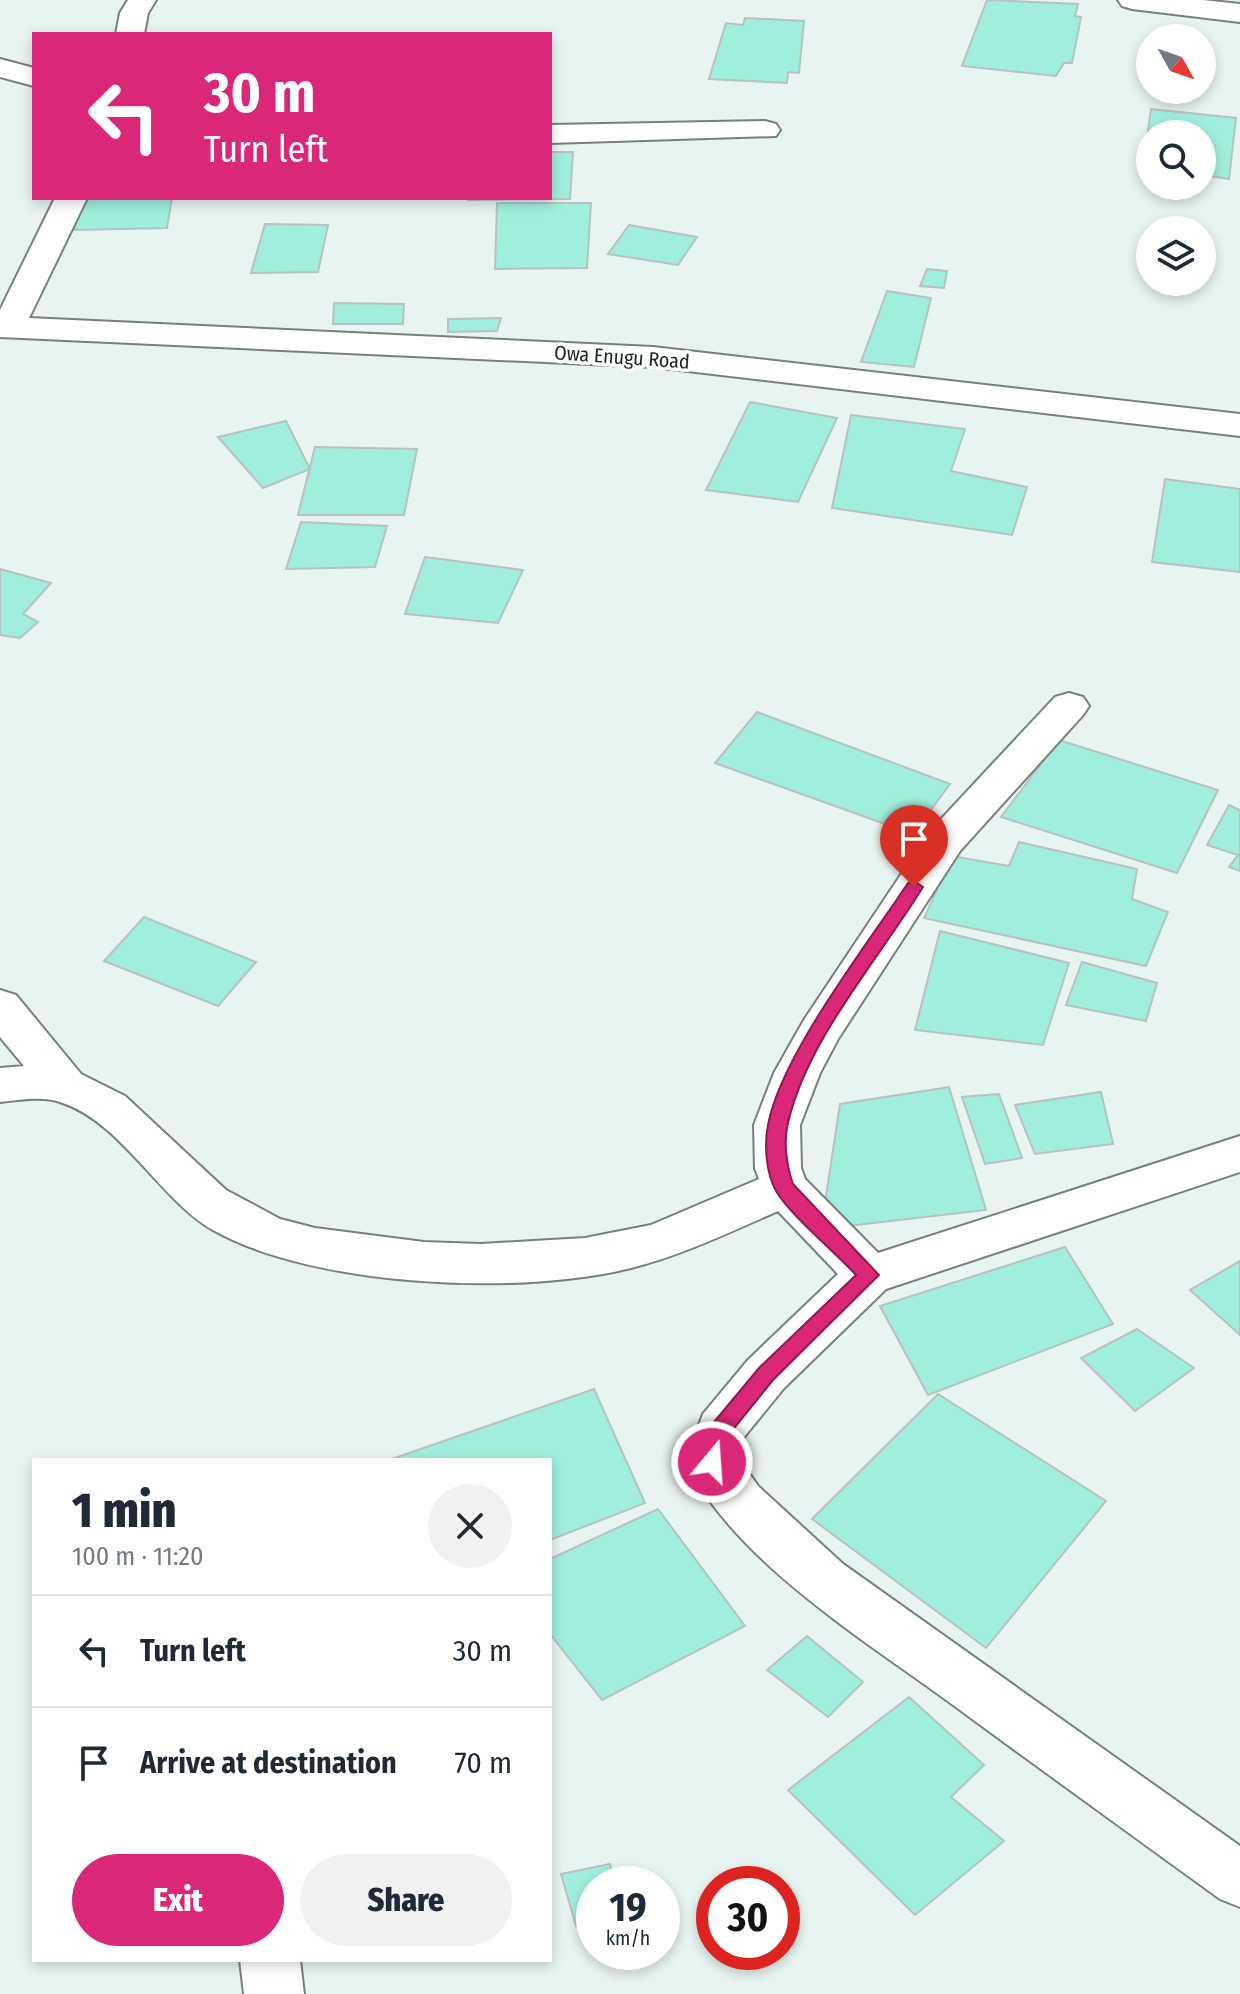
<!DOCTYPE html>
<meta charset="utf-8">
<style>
:root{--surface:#fff;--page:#f2f2f3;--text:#1f2937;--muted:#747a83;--line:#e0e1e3;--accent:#db2777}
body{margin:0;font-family:"Fira Sans Condensed",sans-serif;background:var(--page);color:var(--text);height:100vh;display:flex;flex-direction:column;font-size:30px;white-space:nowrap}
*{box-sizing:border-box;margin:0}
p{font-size:26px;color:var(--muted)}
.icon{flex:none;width:44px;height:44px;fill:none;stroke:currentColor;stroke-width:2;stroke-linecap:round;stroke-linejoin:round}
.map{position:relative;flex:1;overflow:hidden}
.sheet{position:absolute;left:32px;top:1458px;width:520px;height:504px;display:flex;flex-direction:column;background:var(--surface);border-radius:0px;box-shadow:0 4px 12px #0003}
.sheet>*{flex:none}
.hud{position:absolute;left:32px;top:32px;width:520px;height:168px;border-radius:0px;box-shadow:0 4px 12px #0003;background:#db2777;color:#fff;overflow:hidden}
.needle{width:52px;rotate:130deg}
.tools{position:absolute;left:1136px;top:24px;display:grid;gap:16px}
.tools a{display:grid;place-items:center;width:80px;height:80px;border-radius:50%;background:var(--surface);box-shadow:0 4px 12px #0003;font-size:40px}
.speed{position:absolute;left:576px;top:1866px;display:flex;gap:16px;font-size:40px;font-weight:700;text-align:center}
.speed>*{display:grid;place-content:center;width:104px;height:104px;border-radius:50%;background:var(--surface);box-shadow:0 4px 12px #0003;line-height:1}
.speed small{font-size:20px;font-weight:400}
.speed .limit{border:12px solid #d22;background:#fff;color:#111}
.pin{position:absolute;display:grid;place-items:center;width:68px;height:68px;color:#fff;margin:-82px -34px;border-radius:50% 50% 50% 0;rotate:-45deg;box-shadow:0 0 8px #0007}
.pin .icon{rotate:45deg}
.me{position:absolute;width:88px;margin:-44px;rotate:18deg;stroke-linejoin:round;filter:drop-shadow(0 0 6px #0008)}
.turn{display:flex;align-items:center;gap:28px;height:168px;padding:0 40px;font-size:36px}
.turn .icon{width:104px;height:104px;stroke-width:2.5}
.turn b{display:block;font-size:56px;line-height:68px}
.round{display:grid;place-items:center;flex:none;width:84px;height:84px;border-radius:42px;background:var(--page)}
.headline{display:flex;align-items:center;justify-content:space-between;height:136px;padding:0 40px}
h1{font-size:48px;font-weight:800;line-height:60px}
.cta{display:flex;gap:16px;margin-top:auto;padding:16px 40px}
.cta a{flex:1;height:92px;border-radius:48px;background:var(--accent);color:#fff;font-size:32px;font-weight:800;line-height:92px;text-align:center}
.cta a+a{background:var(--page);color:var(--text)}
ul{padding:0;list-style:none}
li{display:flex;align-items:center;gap:24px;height:112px;padding:0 40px;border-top:2px solid var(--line)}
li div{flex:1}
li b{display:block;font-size:30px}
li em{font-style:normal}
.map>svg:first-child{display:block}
</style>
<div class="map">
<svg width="1240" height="1994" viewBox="0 0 1240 1994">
<rect width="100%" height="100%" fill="#e8f4f1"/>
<path fill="#9feede" stroke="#b7c2c0" stroke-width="2" d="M987 0 1078 4 1075 16 1081 17 1072 63H1064L1056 76 962 66Z
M745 18 804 21 799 73 788 72 787 83 709 79 726 23 743 25Z
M1151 109 1236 118 1229 179 1202 175V134H1150V167L1143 166Z
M550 152H573L570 199 467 200 550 198Z
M172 198 167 228 74 230 85 199Z
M497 203H591L587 268 495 269Z
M265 224 328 225 318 272 251 273Z
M629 225 697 237 678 265 608 254Z
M927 269 947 271 944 288 920 286Z
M887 291 931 298 914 367 861 362Z
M334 303 404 304 403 324H333Z
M501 318 497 331 448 332V319Z
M750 402 837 418 798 502 706 490Z
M851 415 965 429 951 471 1027 487 1012 535 832 508Z
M286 421 310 469 263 488 218 437Z
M315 447 417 449 404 515H298Z
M1165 479 1240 489V572L1152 562Z
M301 522 387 526 375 567 286 569Z
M425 557 523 570 498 623 405 614Z
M0 569 51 583 23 614 38 622 20 638 0 635Z
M757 712 950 784 913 834 715 763Z
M1059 740 1218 790 1177 873 1001 817Z
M1229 805 1240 810V871L1229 867 1238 855 1207 845Z
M1019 842 1137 869 1132 899 1168 912 1146 966 924 918 952 856 1009 866Z
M144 917 256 962 218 1006 104 961Z
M940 931 1069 963 1043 1045 915 1030Z
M1082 962 1157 983 1146 1021 1066 1005Z
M949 1087 986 1210 821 1229 840 1104Z
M1101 1092 1113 1144 1035 1154 1015 1105Z
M999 1094 1022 1158 985 1164 962 1097Z
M1065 1247 1113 1324 928 1395 880 1306Z
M1240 1261V1335L1190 1290Z
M1137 1329 1194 1368 1135 1411 1081 1358Z
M594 1389 645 1503 550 1540V1460H389Z
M938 1394 1106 1501 986 1648 812 1519Z
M658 1509 745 1626 602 1700 550 1634V1559Z
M807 1636 863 1682 828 1717 767 1670Z
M909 1697 984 1765 951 1797 1004 1841 915 1915 788 1790Z
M610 1864 616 1884H594V1919L576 1926 561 1874Z"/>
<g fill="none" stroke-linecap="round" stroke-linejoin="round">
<g stroke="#76817e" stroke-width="4">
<path id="minor" d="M128 0H156L148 13 144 34H116L120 13Z
M1118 0H1203L1240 4V22L1132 9 1122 6Z
M0 59 34 68V86L0 77Z
M765 121 776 124 780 130 776 136 550 143V125Z
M55 198H87L29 318 653 347 1240 414V436L653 367 0 337V310Z
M1069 693 1083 697 1089 706 1083 715 960 851 838 1039 820 1073 800 1125 801 1168 805 1179 878 1253 1240 1136V1172L886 1289 784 1388 744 1437 739 1459 758 1486 843 1564 1240 1846V1907L1220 1899C1129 1833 1039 1768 949 1702 862 1638 735 1561 686 1462L703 1414 748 1360 838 1274 778 1211C730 1232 682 1255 631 1268 520 1296 314 1287 213 1230 159 1199 121 1121 60 1102 42 1096 19 1100 0 1102V1068L24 1066 0 1037V990L16 995 81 1074 125 1096 226 1190 280 1219 315 1228 424 1242 481 1244 585 1238 651 1225 759 1179 755 1168 754 1125 774 1073 804 1020 930 831 1055 697Z
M240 1960H300L304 1994H244Z"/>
</g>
<use href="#minor" fill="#fff" fill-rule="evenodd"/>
</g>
<path fill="#db2777" stroke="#8e194d" stroke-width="2" d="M914 881 923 887C878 960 807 1040 788 1123 783 1142 787 1167 793 1184L879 1275 773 1380 731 1432 720 1468H705L702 1462 714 1422 759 1368 856 1275C835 1252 791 1216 776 1191 766 1173 764 1145 768 1125 781 1055 867 945 908 883Z"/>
<g text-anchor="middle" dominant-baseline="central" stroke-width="7" stroke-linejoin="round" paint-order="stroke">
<g font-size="20" fill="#1f2322" stroke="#fdfffe">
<text transform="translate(622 357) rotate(4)">Owa Enugu Road</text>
</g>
</g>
</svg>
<div class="tools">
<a><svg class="needle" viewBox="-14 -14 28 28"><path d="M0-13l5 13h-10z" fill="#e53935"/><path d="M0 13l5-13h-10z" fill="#747a83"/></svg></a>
<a><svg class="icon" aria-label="search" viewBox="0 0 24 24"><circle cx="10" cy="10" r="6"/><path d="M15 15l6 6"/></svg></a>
<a><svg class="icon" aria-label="layers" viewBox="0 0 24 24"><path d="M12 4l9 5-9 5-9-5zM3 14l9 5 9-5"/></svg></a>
</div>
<div class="speed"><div>19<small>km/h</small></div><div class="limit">30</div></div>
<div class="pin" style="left:914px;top:887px;background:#d93025"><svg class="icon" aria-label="arrive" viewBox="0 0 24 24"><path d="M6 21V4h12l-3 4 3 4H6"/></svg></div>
<svg class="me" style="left:712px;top:1462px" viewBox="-20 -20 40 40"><circle r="17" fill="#db2777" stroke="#fff" stroke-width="3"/><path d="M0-11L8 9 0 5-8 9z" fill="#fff"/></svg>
<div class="hud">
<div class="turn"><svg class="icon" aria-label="left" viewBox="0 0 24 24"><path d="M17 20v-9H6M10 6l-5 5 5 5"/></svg><div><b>30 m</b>Turn left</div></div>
</div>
<section class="sheet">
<div class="headline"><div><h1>1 min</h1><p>100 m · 11:20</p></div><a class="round"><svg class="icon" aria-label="close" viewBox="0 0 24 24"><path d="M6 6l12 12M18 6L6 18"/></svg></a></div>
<ul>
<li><svg class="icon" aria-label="left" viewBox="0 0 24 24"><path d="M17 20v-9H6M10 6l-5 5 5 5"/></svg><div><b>Turn left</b></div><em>30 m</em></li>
<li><svg class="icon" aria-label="arrive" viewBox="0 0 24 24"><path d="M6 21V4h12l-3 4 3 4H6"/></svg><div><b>Arrive at destination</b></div><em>70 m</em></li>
</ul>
<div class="cta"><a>Exit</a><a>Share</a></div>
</section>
</div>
